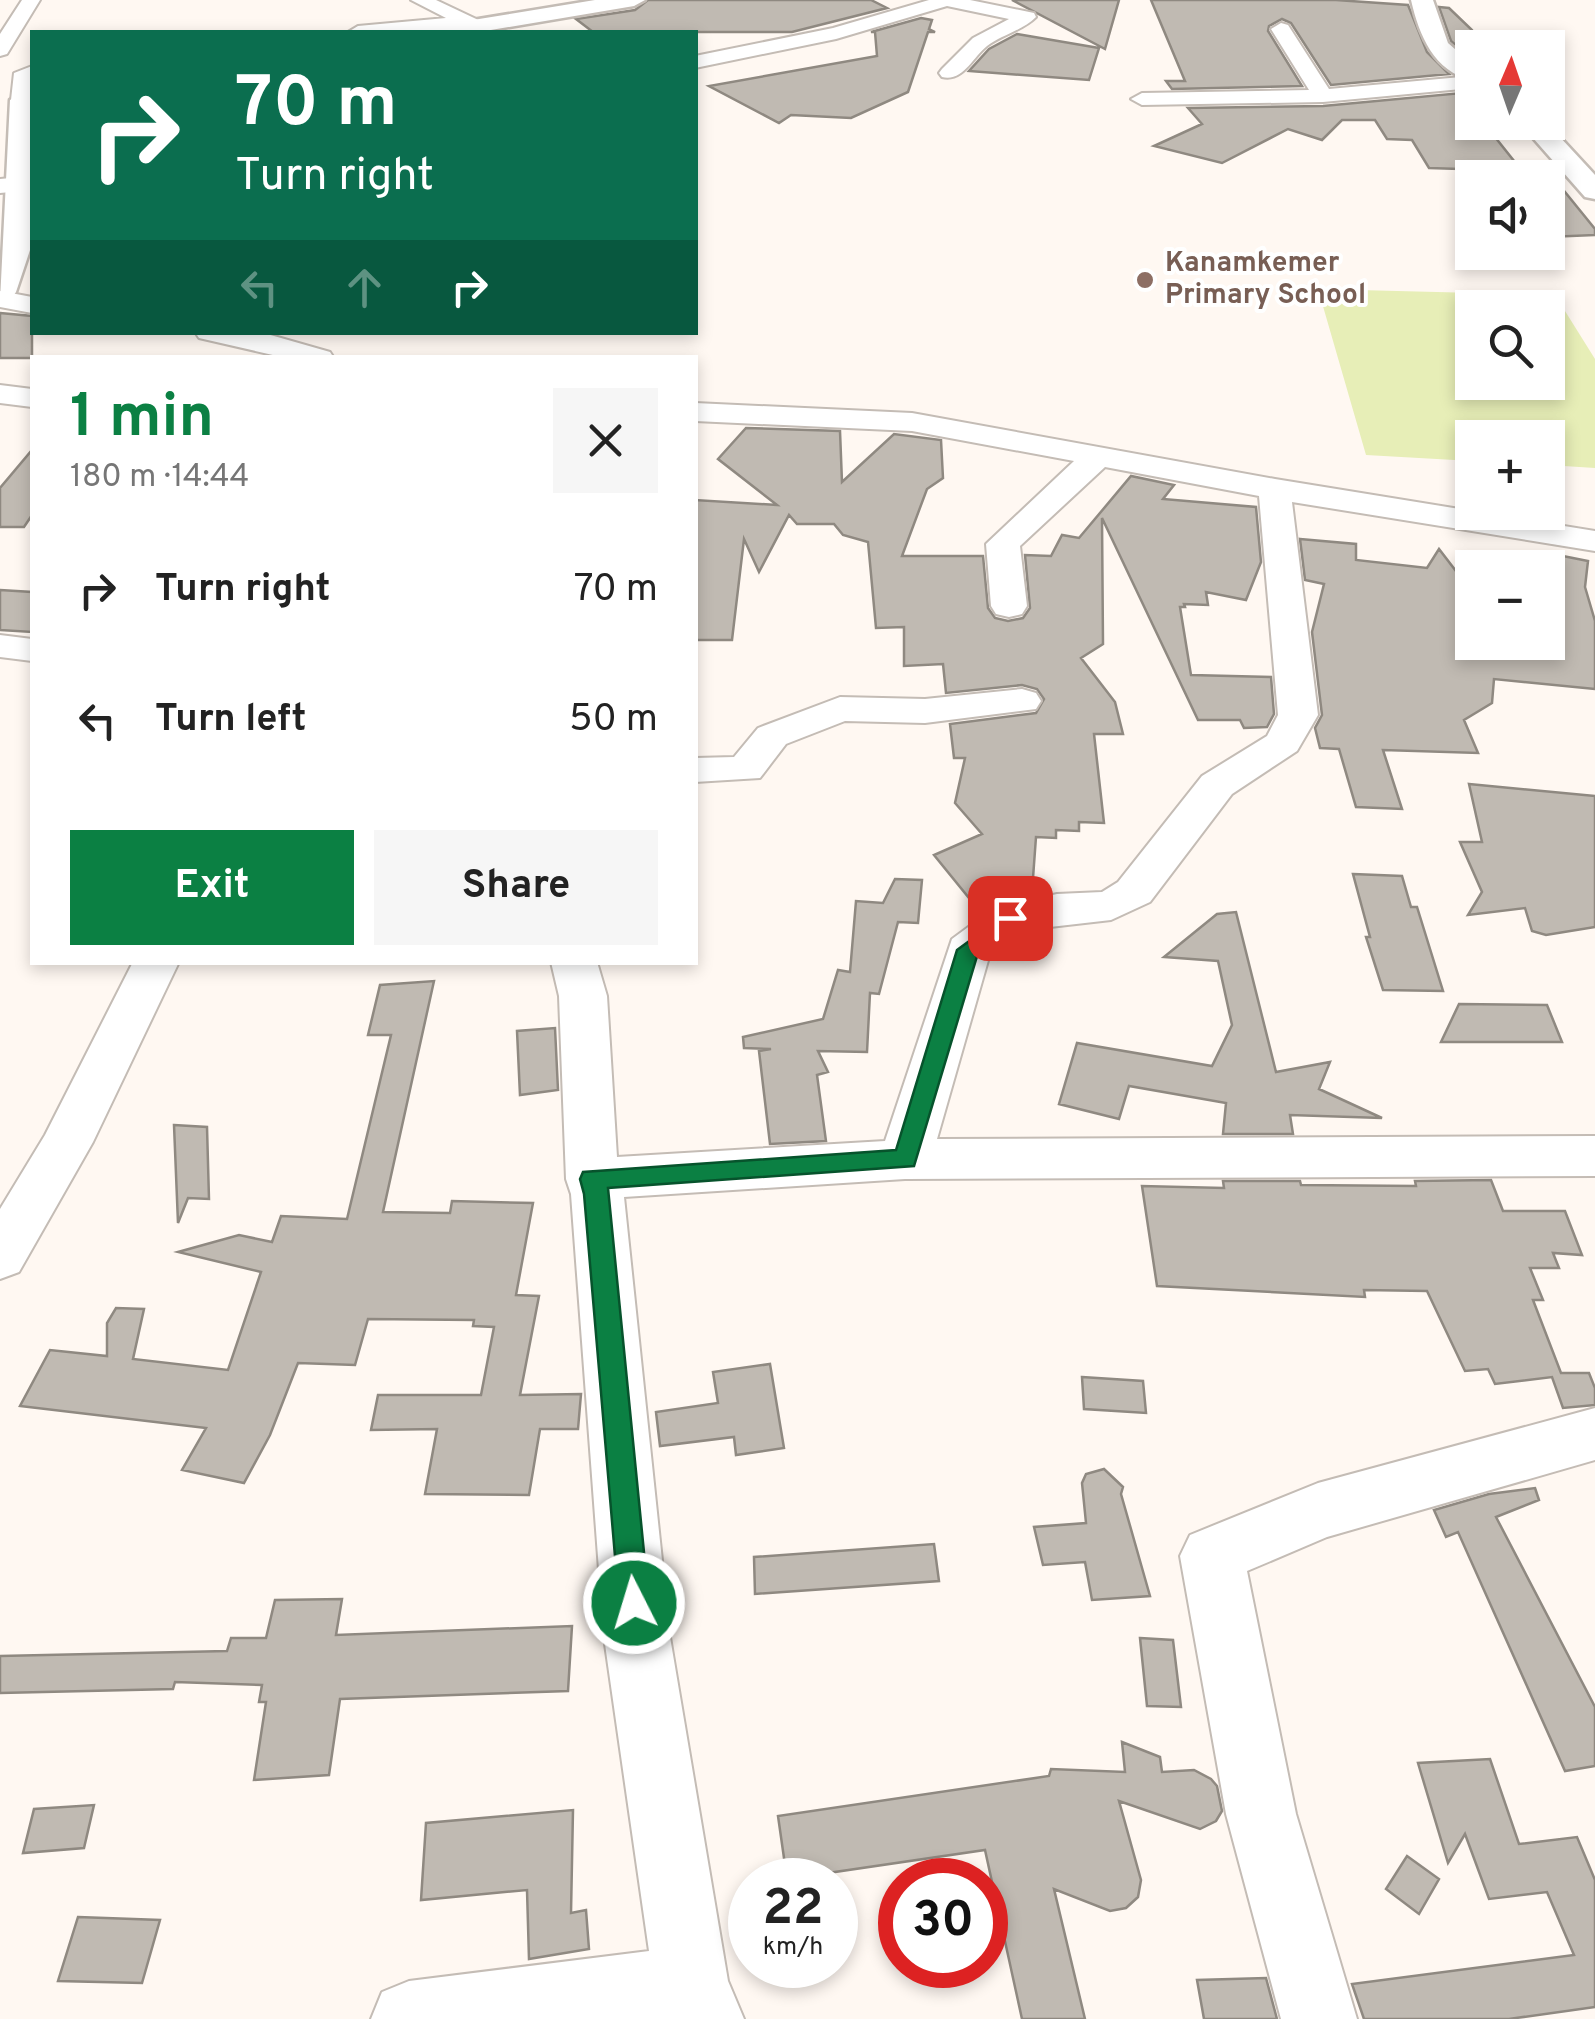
<!DOCTYPE html>
<meta charset="utf-8">
<style>
:root{--surface:#fff;--page:#f6f6f6;--text:#222;--muted:#767676;--accent:#0b8043}
body{margin:0;font-family:Overpass,sans-serif;background:var(--page);color:var(--text);height:100vh;display:flex;flex-direction:column;font-size:38px;white-space:nowrap}
*{box-sizing:border-box;margin:0}
p{font-size:32px;color:var(--muted)}
.icon{flex:none;width:55px;height:55px;fill:none;stroke:currentColor;stroke-width:2;stroke-linecap:round;stroke-linejoin:round}
.map{position:relative;flex:1;overflow:hidden}
.drawer{position:absolute;left:30px;top:355px;width:668px;height:610px;display:flex;flex-direction:column;background:var(--surface);border-radius:0px;box-shadow:0 5px 15px #0003}
.drawer>*{flex:none}
.top-card{position:absolute;left:30px;top:30px;width:668px;height:305px;border-radius:0px;box-shadow:0 5px 15px #0003;background:#0b6e4f;color:#fff;overflow:hidden}
.needle{width:65px;rotate:2deg}
.tools{position:absolute;left:1455px;top:30px;display:grid;gap:20px}
.tools a{display:grid;place-items:center;width:110px;height:110px;border-radius:0px;background:var(--surface);box-shadow:0 5px 15px #0003;font-size:50px}
.speed{position:absolute;left:728px;top:1858px;display:flex;gap:20px;font-size:50px;font-weight:700;text-align:center}
.speed>*{display:grid;place-content:center;width:130px;height:130px;border-radius:50%;background:var(--surface);box-shadow:0 5px 15px #0003;line-height:1}
.speed small{font-size:25px;font-weight:400}
.speed .limit{border:15px solid #d22;background:#fff;color:#111}
.pin{position:absolute;display:grid;place-items:center;width:85px;height:85px;color:#fff;margin:-42px;border-radius:20px;box-shadow:0 5px 15px #0006}
.me{position:absolute;width:110px;margin:-55px;rotate:355deg;stroke-linejoin:round;filter:drop-shadow(0 0 8px #0008)}
.turn{display:flex;align-items:center;gap:35px;height:210px;padding:0 40px;font-size:45px}
.turn .icon{width:130px;height:130px;stroke-width:2.5}
.turn b{display:block;font-size:70px;line-height:85px}
.lanes{display:flex;align-items:center;height:95px;padding:0 40px;background:#0003;justify-content:center;gap:50px;direction:ltr}
.lanes .off{opacity:.35}
.round{display:grid;place-items:center;flex:none;width:105px;height:105px;border-radius:0px;background:var(--page)}
.overview{display:flex;align-items:center;justify-content:space-between;height:170px;padding:0 40px}
h1{font-size:60px;font-weight:700;line-height:75px;color:var(--accent)}
.cta{display:flex;gap:20px;margin-top:auto;padding:20px 40px}
.cta a{flex:1;height:115px;border-radius:0px;background:var(--accent);color:#fff;font-size:40px;font-weight:700;line-height:115px;text-align:center}
.cta a+a{background:var(--page);color:var(--text)}
ul{padding:0;list-style:none}
li{display:flex;align-items:center;gap:30px;height:130px;padding:0 40px}
li div{flex:1}
li b{display:block;font-size:38px}
li em{font-style:normal}
.map>svg:first-child{display:block}
</style>
<div class="map">
<svg width="1595" height="2019" viewBox="0 0 1595 2019">
<rect width="100%" height="100%" fill="#fff8f2"/>
<path fill="#e7eeb7" fill-rule="evenodd" d="M1318 289 1555 295 1595 359V468L1548 465V438H1472V461L1366 455ZM1472 308H1548V382H1472Z"/>
<path fill="#c0bab2" stroke="#8f8981" stroke-width="2.5" d="M648 0H871L887 8 792 32H593L576 19 635 10Z
M1012 0H1119L1105 49Z
M1151 0H1336L1408 5 1427 52 1449 74 1331 85 1291 23 1282 19 1269 26 1268 31 1302 86 1172 89 1166 81H1185Z
M1439 7 1449 8 1472 30V59L1451 41Z
M921 18 932 20 929 29 935 32H928L908 92 851 118 791 115 779 123 709 86 877 56 875 32H871Z
M1017 34 1099 48 1089 80 969 71 989 49Z
M1472 92V122H1483L1522 171 1429 168 1412 140 1387 139 1375 120H1342L1322 140 1288 129 1222 163 1154 146 1202 124 1188 108 1323 106Z
M1548 171 1595 229V235L1548 237Z
M0 313 32 316V358H0Z
M746 428 840 431 842 482 894 434 941 440 943 478 927 489 902 556H983L988 608 995 618 1008 621 1023 618 1030 608 1025 555 1051 556 1062 535 1079 538 1131 476 1174 485 1163 499 1256 507 1261 562 1246 600 1206 592 1208 605 1184 604 1185 607H1180L1191 675 1271 677 1274 714 1267 727 1244 728 1240 720H1198L1102 518 1103 644 1081 658 1115 702 1123 734H1094L1104 823 1079 822V831L1056 830V838L1036 837 1033 878 969 898 934 855 982 834 955 803 965 758H954L950 724 1036 713 1044 699 1037 689 1022 685 946 693 943 664 904 666V627L876 628 868 542 843 535 834 524H797L789 515 759 572 744 539 732 640H695V500L777 505 718 459Z
M32 450V515L24 527H0V488Z
M1300 539 1356 544V560L1427 568 1439 549 1472 592V643L1545 650 1548 553 1588 561 1585 587 1595 621V689L1494 679 1492 703 1464 720 1478 753 1383 750 1402 809 1356 807 1339 749 1320 748 1315 728 1322 715 1312 632 1324 584 1305 580Z
M0 590 32 592V632L0 630Z
M1469 784 1595 796V927L1546 935 1532 931 1525 908 1468 915 1482 892 1460 842H1482Z
M1353 874 1402 876 1411 907H1417L1443 991 1383 990 1366 937H1370Z
M895 879 922 880 918 923 898 922 879 994 870 993 867 1052 818 1051 828 1072 817 1075 826 1141 770 1144 759 1051 771 1049 744 1048 743 1037 823 1019 838 970 850 972 856 901 883 903Z
M1236 912 1276 1072 1330 1062 1319 1089 1382 1118 1290 1115 1293 1134H1223L1226 1103 1129 1086 1119 1119 1059 1104 1077 1043 1212 1066 1232 1025 1218 961 1164 957 1217 914Z
M434 981 383 1212 450 1213 452 1201 533 1203 516 1295 539 1296 520 1395 581 1394 578 1429H540L529 1495 425 1494 437 1429 371 1430 378 1395H481L494 1327 473 1326 474 1320 368 1319 355 1365 298 1363 270 1435 244 1483 182 1470 206 1428 20 1406 50 1350 107 1356V1323L116 1308 144 1309 133 1359 228 1370 261 1272 178 1252 239 1235 272 1242 281 1216 347 1219 391 1035H368L380 985Z
M1459 1004 1547 1005 1562 1042H1441Z
M555 1028 558 1090 520 1095 517 1031Z
M174 1125 207 1127 209 1199 188 1198 178 1223Z
M1491 1180 1503 1211H1565L1582 1255 1553 1253 1559 1268H1530L1543 1300H1533L1561 1373H1589L1595 1388V1405L1563 1408 1552 1377 1495 1384 1488 1369 1465 1371 1427 1291 1364 1290 1365 1297 1157 1286 1142 1186 1224 1188 1223 1181H1300L1301 1185 1416 1186 1415 1181Z
M770 1364 784 1448 736 1455 734 1437 660 1446 656 1412 718 1403 713 1372Z
M1082 1377 1143 1381 1146 1413 1084 1409Z
M1104 1469 1123 1487 1121 1494 1150 1596 1092 1600 1085 1562 1043 1565 1034 1527 1086 1523 1082 1483 1086 1474Z
M1535 1488 1539 1500 1496 1517 1595 1707V1766L1565 1771 1458 1532 1446 1537 1434 1510 1489 1494Z
M934 1544 939 1581 755 1594 754 1557Z
M342 1599 336 1635 572 1626 568 1691 340 1699 329 1775 254 1780 266 1702H259L262 1685 175 1682 173 1689 0 1693V1656L227 1651 231 1638H266L275 1600Z
M1140 1638 1173 1640 1181 1707 1147 1706Z
M1122 1742 1160 1757 1162 1772 1194 1770 1211 1779 1217 1786 1222 1811 1216 1821 1200 1829 1119 1801 1141 1880 1138 1897 1126 1908 1110 1911 1054 1889 1085 2019H1022L985 1850 787 1879 778 1816 1049 1776 1051 1769 1125 1772Z
M1490 1759 1519 1844 1577 1837 1595 1880V2007L1509 2019H1364L1352 1984 1574 1955 1547 1892 1489 1899 1465 1834 1448 1863 1418 1763Z
M94 1805 84 1848 23 1853 34 1809Z
M573 1810 571 1913 586 1910 589 1949 529 1959 527 1890 421 1900 426 1823Z
M1407 1856 1439 1879 1419 1914 1386 1889Z
M78 1917 160 1920 142 1983 58 1981Z
M1266 1978 1277 2019H1204L1197 1980Z"/>
<g fill="none" stroke-linecap="round" stroke-linejoin="round">
<g stroke="#c4bcb5" stroke-width="4">
<path id="minor" d="M22 0H40L7 54 0 56V34Z
M411 0H436L491 26C482 33 368 33 348 32L358 26 446 18Z
M929 0H970L1034 13 1036 17C1023 30 1002 35 987 46 972 58 963 82 942 77L939 73 942 69 973 38 1009 19 947 6 836 39 695 68V56L833 28Z
M1281 23 1288 25 1329 89 1472 76V88L1323 102 1142 105 1131 99 1142 93 1309 90 1271 29Z
M32 66V100L22 106 14 105 11 100 14 73Z
M32 176V190L0 193V179Z
M0 291 32 297V313L0 307Z
M195 332H260L330 352 334 358H286L199 338Z
M0 385 32 389V407L0 403Z
M695 403 912 413 1275 479 1595 531V551L1292 502 1318 715 1297 751 1232 794 1150 902 1111 920 1024 930 989 957 937 1139 1595 1136V1176L905 1179 624 1197 670 1637 728 1981 744 2019H371L382 1992 409 1981 649 1951 604 1637 571 1194 566 1179 559 996 551 962H597L607 996 617 1157 885 1141 952 939 994 908 1057 894 1102 892 1118 882 1202 776 1267 736 1278 715 1259 496 1105 467 1020 546 1027 606 1022 614 1009 617 996 614 991 606 986 544 1074 461 912 431 695 421Z
M0 635 32 639V661L0 657Z
M1022 689 1036 693 1041 701 1036 709 925 723 845 721 786 744 760 778 695 782V758L734 757 758 728 840 697 925 699Z
M133 962H179L93 1142 19 1272 0 1279V1209L45 1135Z
M1595 1408V1460L1327 1537 1247 1571 1296 1814 1357 2019H1281L1226 1814 1180 1556 1190 1535 1318 1483Z"/>
</g>
<g stroke="#c4bcb5" stroke-width="5">
<path id="tertiary" d="M595 0H645L634 6 479 32H431L442 25Z
M1411 0H1433L1448 43 1472 64V80C1434 72 1419 35 1411 0Z
M22 93 32 97V244L16 292 11 299 0 301 10 100Z
M1519 122H1546L1595 175V199L1585 197Z"/>
</g>
<use href="#minor" fill="#fff" fill-rule="evenodd"/>
<use href="#tertiary" fill="#fff" fill-rule="evenodd"/>
</g>
<path fill="#0b8043" stroke="#07532c" stroke-width="2.5" d="M1010 911 1018 913 1021 918 1018 923 978 953 914 1166 608 1188 649 1603 645 1613 634 1618 623 1613 619 1603 584 1194 580 1179 583 1172 896 1150 957 950Z"/>
<circle fill="#8d6e63" stroke="#fff" stroke-width="4" cx="1145" cy="280" r="10"/>
<g text-anchor="middle" dominant-baseline="central" stroke-width="8" stroke-linejoin="round" paint-order="stroke">
<g font-size="28" font-weight="bold" fill="#785e54" stroke="#fff" text-anchor="start">
<text x="1165" y="264">Kanamkemer<tspan x="1165" dy="32">Primary School</tspan></text>
</g>
</g>
</svg>
<div class="tools">
<a><svg class="needle" viewBox="-14 -14 28 28"><path d="M0-13l5 13h-10z" fill="#e53935"/><path d="M0 13l5-13h-10z" fill="#767676"/></svg></a>
<a><svg class="icon" aria-label="sound" viewBox="0 0 24 24"><path d="M4 9h4l5-4v14l-5-4H4zM17 9q2 3 0 6"/></svg></a>
<a><svg class="icon" aria-label="search" viewBox="0 0 24 24"><circle cx="10" cy="10" r="6"/><path d="M15 15l6 6"/></svg></a>
<a>+</a>
<a>−</a>
</div>
<div class="speed"><div>22<small>km/h</small></div><div class="limit">30</div></div>
<div class="pin" style="left:1010px;top:918px;background:#d93025"><svg class="icon" aria-label="arrive" viewBox="0 0 24 24"><path d="M6 21V4h12l-3 4 3 4H6"/></svg></div>
<svg class="me" style="left:634px;top:1603px" viewBox="-20 -20 40 40"><circle r="17" fill="#0b8043" stroke="#fff" stroke-width="3"/><path d="M0-11L8 9 0 5-8 9z" fill="#fff"/></svg>
<div class="top-card">
<div class="turn"><svg class="icon" aria-label="right" viewBox="0 0 24 24"><path d="M7 20v-9h11M14 6l5 5-5 5"/></svg><div><b>70 m</b>Turn right</div></div>
<div class="lanes"><svg class="icon off" aria-label="left" viewBox="0 0 24 24"><path d="M17 20v-9H6M10 6l-5 5 5 5"/></svg><svg class="icon off" aria-label="ahead" viewBox="0 0 24 24"><path d="M12 20V5M6 11l6-6 6 6"/></svg><svg class="icon" aria-label="right" viewBox="0 0 24 24"><path d="M7 20v-9h11M14 6l5 5-5 5"/></svg></div>
</div>
<section class="drawer">
<div class="overview"><div><h1>1 min</h1><p>180 m · 14:44</p></div><a class="round"><svg class="icon" aria-label="close" viewBox="0 0 24 24"><path d="M6 6l12 12M18 6L6 18"/></svg></a></div>
<ul>
<li><svg class="icon" aria-label="right" viewBox="0 0 24 24"><path d="M7 20v-9h11M14 6l5 5-5 5"/></svg><div><b>Turn right</b></div><em>70 m</em></li>
<li><svg class="icon" aria-label="left" viewBox="0 0 24 24"><path d="M17 20v-9H6M10 6l-5 5 5 5"/></svg><div><b>Turn left</b></div><em>50 m</em></li>
</ul>
<div class="cta"><a>Exit</a><a>Share</a></div>
</section>
</div>
